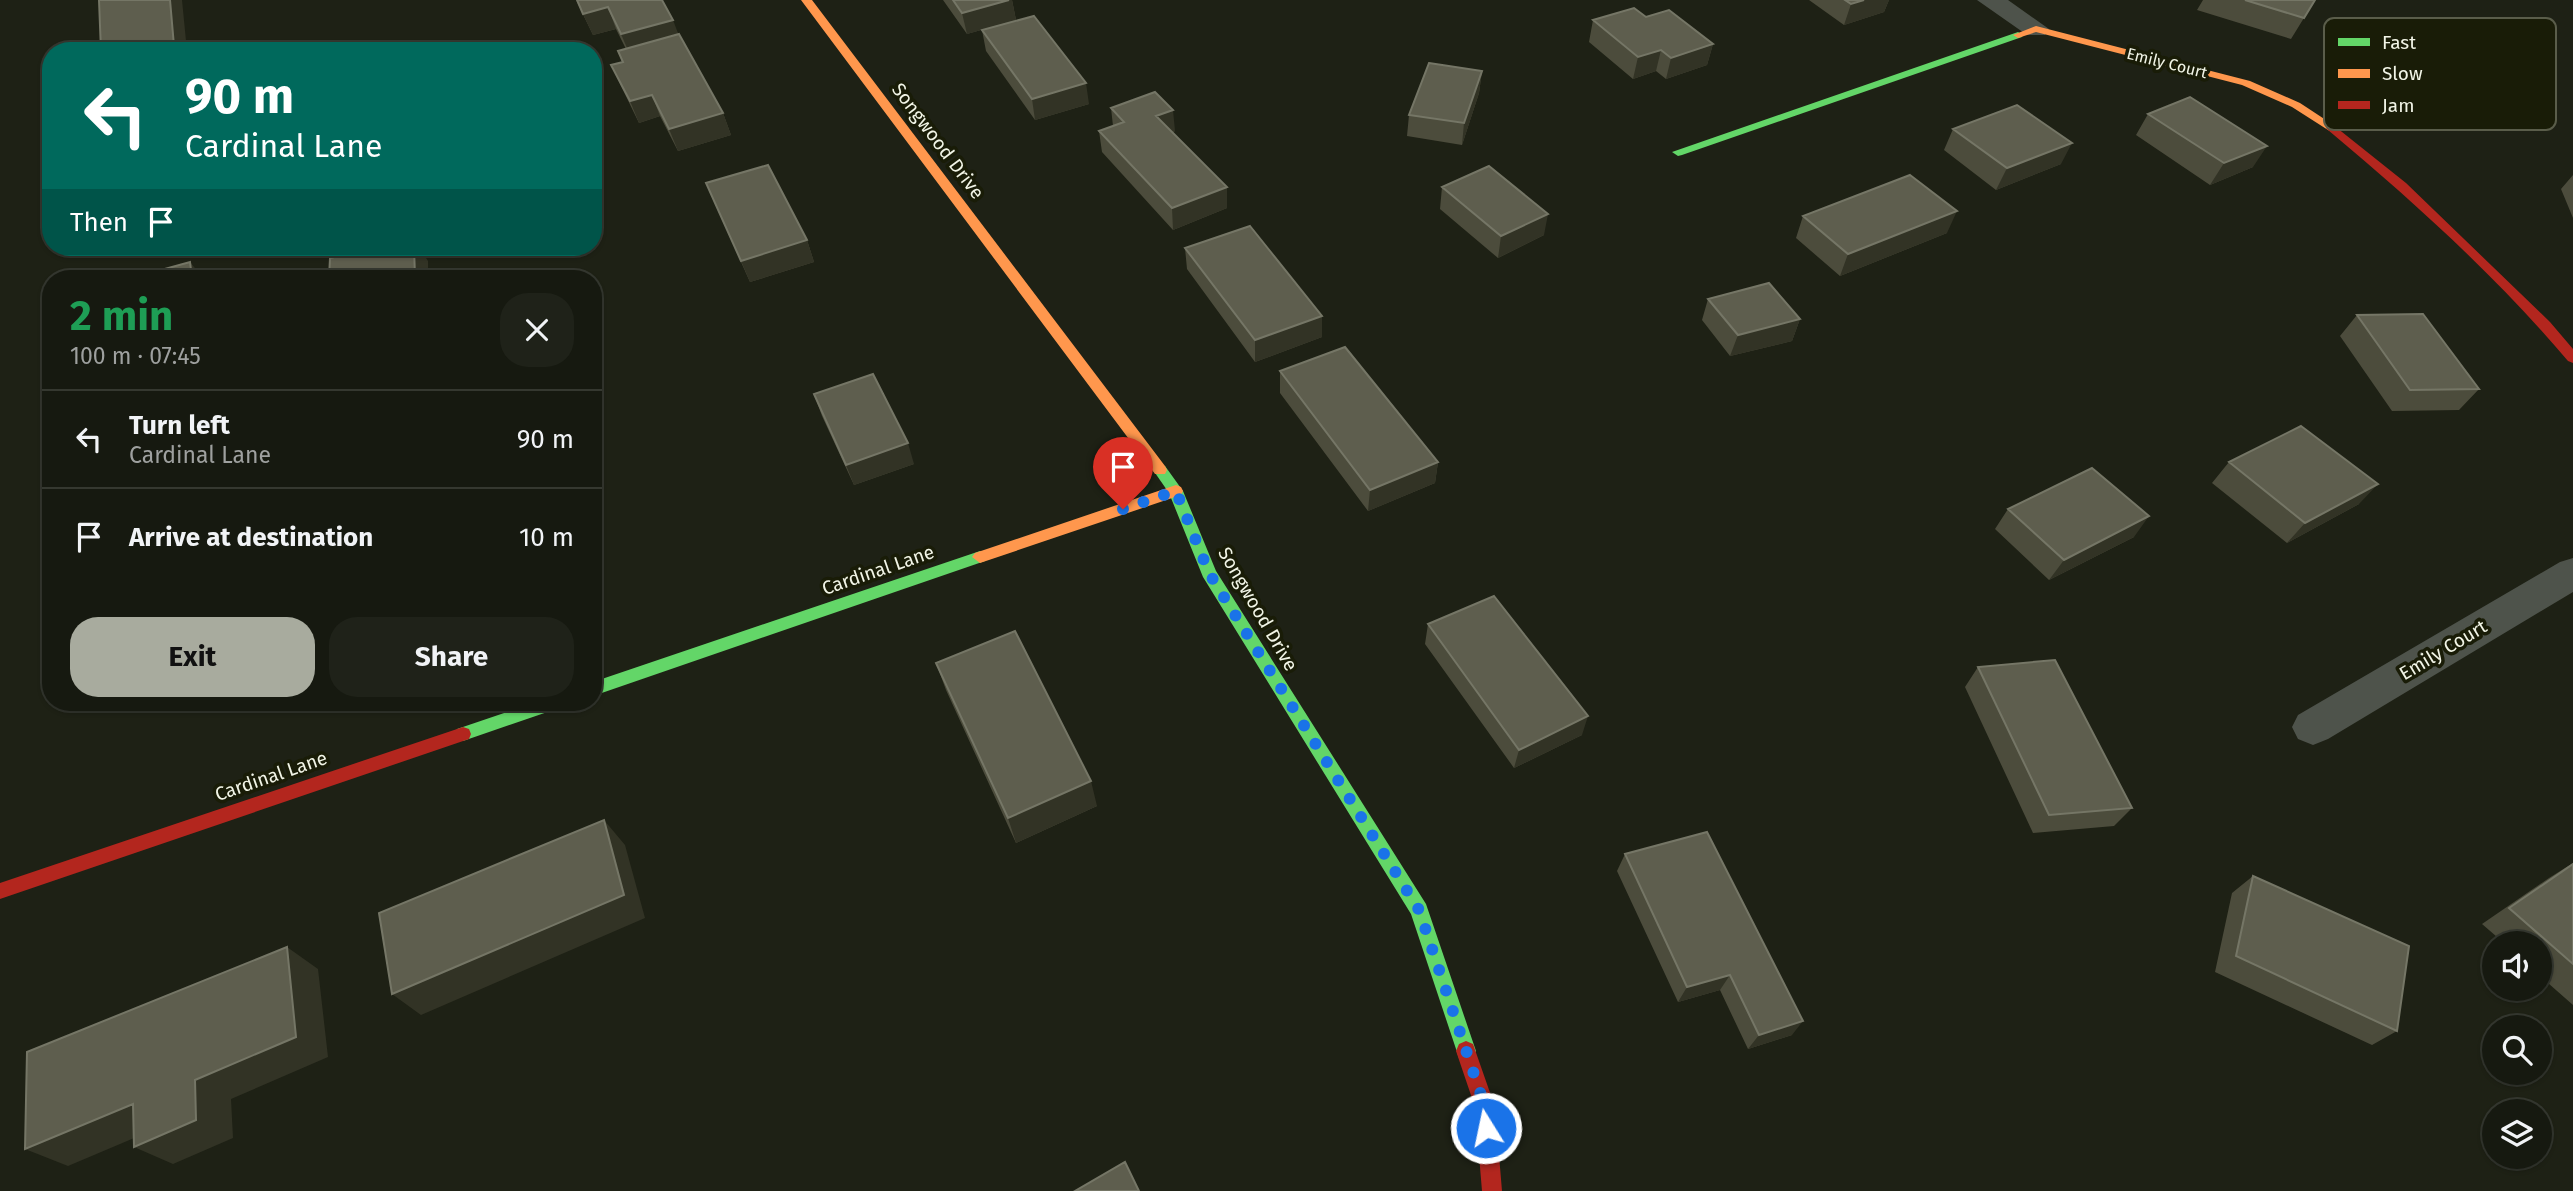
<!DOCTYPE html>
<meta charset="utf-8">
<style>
:root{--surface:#161910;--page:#1f2219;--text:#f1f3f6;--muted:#9ea09f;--line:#353830;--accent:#a8ab9e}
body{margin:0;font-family:"Fira Sans",sans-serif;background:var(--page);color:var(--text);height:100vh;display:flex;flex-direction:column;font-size:26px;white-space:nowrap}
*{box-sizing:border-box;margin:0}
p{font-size:23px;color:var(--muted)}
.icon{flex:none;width:38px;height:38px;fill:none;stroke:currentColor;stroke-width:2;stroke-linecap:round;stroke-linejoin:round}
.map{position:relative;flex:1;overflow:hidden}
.details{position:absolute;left:42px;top:270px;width:560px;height:441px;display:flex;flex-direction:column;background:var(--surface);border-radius:28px;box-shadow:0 2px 5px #0004,0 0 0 2px var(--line)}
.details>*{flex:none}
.hud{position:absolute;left:42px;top:42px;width:560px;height:214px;border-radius:28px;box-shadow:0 2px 5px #0004,0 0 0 2px var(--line);background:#00695c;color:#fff;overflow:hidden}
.buttons{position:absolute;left:2482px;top:931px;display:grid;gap:14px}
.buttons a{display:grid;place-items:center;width:70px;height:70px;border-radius:50%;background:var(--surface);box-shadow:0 2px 5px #0004,0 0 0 2px var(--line);font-size:35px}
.pin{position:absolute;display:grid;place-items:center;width:60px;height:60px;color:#fff;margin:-72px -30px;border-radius:50% 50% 50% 0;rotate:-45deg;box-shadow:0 0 7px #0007}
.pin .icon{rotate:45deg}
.me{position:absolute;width:77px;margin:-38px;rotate:350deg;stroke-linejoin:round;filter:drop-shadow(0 0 5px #0008)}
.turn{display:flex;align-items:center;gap:24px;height:147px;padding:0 28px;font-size:32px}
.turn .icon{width:91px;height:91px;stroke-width:2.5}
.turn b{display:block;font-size:49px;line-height:60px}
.then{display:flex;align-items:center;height:66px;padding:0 28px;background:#0003;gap:14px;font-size:26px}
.round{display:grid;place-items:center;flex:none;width:74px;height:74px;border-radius:28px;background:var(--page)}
.summary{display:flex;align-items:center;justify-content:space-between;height:119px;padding:0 28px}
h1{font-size:42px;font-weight:700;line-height:52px;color:#1e9e55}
.cta{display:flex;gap:14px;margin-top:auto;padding:14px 28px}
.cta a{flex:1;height:80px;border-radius:28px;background:var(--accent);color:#111;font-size:28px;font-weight:700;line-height:80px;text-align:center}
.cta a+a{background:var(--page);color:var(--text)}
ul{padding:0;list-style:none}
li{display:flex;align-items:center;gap:21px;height:98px;padding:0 28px;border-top:2px solid var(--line)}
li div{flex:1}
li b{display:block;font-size:26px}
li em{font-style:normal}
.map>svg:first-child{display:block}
</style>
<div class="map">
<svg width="2573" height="1191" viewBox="0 0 2573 1191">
<rect width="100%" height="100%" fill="#1e2115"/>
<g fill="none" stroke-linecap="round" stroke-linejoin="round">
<path fill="#4e534b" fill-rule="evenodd" d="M1977 0H2008L2049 29 2045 35H2027Z
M2573 558V592L2328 739 2313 745 2298 739 2292 727 2298 715 2560 562Z"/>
<path fill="#63d668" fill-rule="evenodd" d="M2018 32 2023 35 2022 37 1682 155 1678 156 1672 152Z
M1160 465 1165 466 1183 491 1216 571 1426 904 1476 1051 1473 1058 1466 1061 1459 1058 1411 914 1203 577 1169 493 1153 470Z
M980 551 985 553 988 557 985 561 593 696V682Z
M536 702H564L562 707 463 741 457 739 455 734 457 729Z"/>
<path fill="#ff974d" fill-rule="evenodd" d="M801 0H812L1165 466 1167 470 1165 474H1155Z
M2036 26 2250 81 2300 103 2338 128 2332 132 2328 130 2292 107 2242 85 2036 32 2018 38 2013 35Z
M1176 485 1181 487 1183 491 1181 495 980 563 972 557 975 553Z"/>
<path fill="#b3261e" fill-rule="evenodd" d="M2332 124 2406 183 2550 322 2573 349V363L2568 361C2497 277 2413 201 2328 130L2326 128Z
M463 727 469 729 471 734 469 739 0 899V883Z
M1466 1041 1473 1044 1495 1107 1502 1191H1482L1475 1107 1456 1051 1459 1044Z"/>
</g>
<path fill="#4c4c3c" d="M576 0H662L678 34 723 113 731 135 678 151 660 116 639 123 621 86 611 65 622 62 618 51 626 49 616 29 593 35Z
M943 0H1012L1016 20 967 34Z
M1809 0H1889L1884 12 1844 25Z
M2203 0H2315L2291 39 2197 10Z
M1646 17 1713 44 1707 65 1666 79 1656 71 1633 79 1589 42 1593 20Z
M982 30 1089 104 1035 120 986 51Z
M2345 35 2441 51 2426 73 2387 88 2331 56Z
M1482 71 1479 93 1462 145 1407 136 1409 115Z
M1111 108 1175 131 1173 132 1227 208 1173 230 1102 152 1099 131 1113 126Z
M2148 114 2253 167 2210 185 2136 135Z
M1953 129 2061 164 1996 190 1944 150Z
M2573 175V218L2561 189Z
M706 183 807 240 814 262 750 282 715 204Z
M1442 187 1544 235 1498 258 1440 209Z
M1803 216 1947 233 1840 276 1796 238Z
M1185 248 1322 316V337L1255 362 1187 269Z
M1708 299 1800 319 1792 341 1730 356 1702 320Z
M2357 315 2479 389 2459 410 2392 411 2340 336Z
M1280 371 1438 462 1435 483 1368 511 1280 393Z
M814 394 914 464 854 485 822 416Z
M2229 462 2359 504 2287 543 2212 483Z
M2008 509 2134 537 2049 580 1995 529Z
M1428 624 1582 735 1514 768 1425 644Z
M936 663 1097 806 1016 843 946 690Z
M1978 667 2132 808 2114 826 2033 833 1965 687Z
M1625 854 1792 1035 1748 1049 1720 990 1678 1002 1617 871Z
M2573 863V1005L2539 975V943H2504L2482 924 2549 878Z
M2253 876 2397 1031 2372 1045 2215 972 2232 893Z"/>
<path fill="#323325" d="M170 0H182L187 51H154Z
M1009 0H1012L1016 20 967 34 962 13Z
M1864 0H1889L1884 12 1844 25 1851 4Z
M608 7 616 29 593 35 583 14Z
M673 20 681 41 630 55 621 34Z
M1713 44 1707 65 1666 79 1671 58Z
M1661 50 1656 71 1633 79 1638 57Z
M2441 51 2426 73 2387 88 2402 67Z
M1482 71 1479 93 1462 145 1464 123Z
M1086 83 1089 104 1035 120 1032 99Z
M652 95 660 116 639 123 630 101Z
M1173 110 1175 131 1158 137 1156 116Z
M723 113 731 135 678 151 669 129Z
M2072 143 2061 164 1996 190 2007 168Z
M2267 146 2253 167 2210 185 2224 163Z
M1227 187V208L1173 230 1172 208Z
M1957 211 1947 233 1840 276 1848 254Z
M1548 214 1544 235 1498 258 1501 236Z
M807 240 814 262 750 282 741 261Z
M414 247H419L428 261V278H410Z
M190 262 203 278H192Z
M1322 316V337L1255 362V340Z
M1800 319 1792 341 1730 356 1738 335Z
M908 443 914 464 854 485 846 465Z
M1438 462 1435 483 1368 511 1370 490Z
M2378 484 2359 504 2287 543 2305 523Z
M2149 516 2134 537 2049 580 2064 560Z
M1588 716 1582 735 1514 768 1519 750Z
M1091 781 1097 806 1016 843 1008 818Z
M604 820 625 845 645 918 421 1015 392 994Z
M287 947 318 969 328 1057 231 1099 233 1138 173 1164 134 1147 195 1080Z
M1730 975 1720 990 1678 1002 1687 987Z
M1803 1021 1792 1035 1748 1049 1759 1035Z
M133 1104 172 1122 68 1166 25 1149Z"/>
<path fill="#5e5e4e" stroke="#757666" stroke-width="2" d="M99 0H170L174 46 154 51H101Z
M577 0H662L673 20 621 34 608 7 583 14Z
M953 0H1009L962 13Z
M1845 0H1864L1851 4Z
M2245 0H2315L2304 18Z
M1634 8 1646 17 1669 10 1713 44 1671 58 1661 50 1638 57 1593 20Z
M1034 16 1086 83 1032 99 982 30Z
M679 34 723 113 669 129 652 95 630 101 611 65 623 62 618 51Z
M1429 63 1482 71 1464 123 1409 115Z
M1155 92 1173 110 1156 116 1227 187 1172 208 1099 131 1124 122 1111 108Z
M2190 97 2267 146 2224 163 2148 114Z
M2017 105 2072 143 2007 168 1953 129Z
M768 165 807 240 741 261 706 183Z
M1489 166 1548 214 1501 236 1442 187Z
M1910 175 1957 211 1848 254 1803 216Z
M1250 226 1322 316 1255 340 1185 248Z
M380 247H414L415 277 410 278H329L330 258Z
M190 262 192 278H132Z
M1769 283 1800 319 1738 335 1708 299Z
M2423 314 2479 389 2410 390 2357 315Z
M1345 347 1438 462 1370 490 1280 371Z
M873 374 908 443 846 465 814 394Z
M2301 426 2378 484 2305 523 2229 462Z
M2092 468 2149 516 2064 560 2008 509Z
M1494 596 1588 716 1519 750 1428 624Z
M1015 631 1091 781 1008 818 936 663Z
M2055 660 2132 808 2049 815 1978 667Z
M604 820 624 895 392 994 379 913Z
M1707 832 1803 1021 1759 1035 1730 975 1687 987 1625 854Z
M2573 864V964L2509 908Z
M2253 876 2409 946 2397 1031 2236 956Z
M287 947 296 1037 195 1080 196 1120 134 1147 133 1104 25 1149 27 1052Z
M1125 1162 1139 1191H1075Z"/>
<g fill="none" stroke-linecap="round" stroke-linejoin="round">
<path stroke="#1a73e8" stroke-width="12" stroke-dasharray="0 21.6" d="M1123 509 1176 491 1209 573 1419 910 1485 1107 1486 1128"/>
</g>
<g text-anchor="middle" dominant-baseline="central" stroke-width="7" stroke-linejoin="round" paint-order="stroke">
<g font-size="16" fill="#f2f5e7" stroke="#191c07">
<text transform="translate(2167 63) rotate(14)">Emily Court</text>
</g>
<g font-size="19" fill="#f2f5e7" stroke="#191c07">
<text transform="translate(938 141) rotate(53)">Songwood Drive</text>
<text transform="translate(878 570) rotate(-19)">Cardinal Lane</text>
<text transform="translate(1258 609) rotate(60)">Songwood Drive</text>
<text transform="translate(2443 650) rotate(-31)">Emily Court</text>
<text transform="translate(271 776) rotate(-19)">Cardinal Lane</text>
</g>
</g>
<rect x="2324" y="18" width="232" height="112" rx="10" fill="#191c07" stroke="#5a5d4a" stroke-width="2"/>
<rect x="2338" y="38" width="32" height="8" fill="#63d668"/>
<rect x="2338" y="69" width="32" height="9" fill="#ff974d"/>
<rect x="2338" y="101" width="32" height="8" fill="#b3261e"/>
<g font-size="19" fill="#f2f5e7">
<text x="2382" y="49">Fast</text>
<text x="2382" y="80">Slow</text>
<text x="2382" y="112">Jam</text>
</g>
</svg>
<div class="buttons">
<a><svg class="icon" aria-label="sound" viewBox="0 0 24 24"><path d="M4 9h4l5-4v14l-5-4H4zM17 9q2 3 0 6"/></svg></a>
<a><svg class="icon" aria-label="search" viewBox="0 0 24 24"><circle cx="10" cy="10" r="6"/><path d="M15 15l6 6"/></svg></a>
<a><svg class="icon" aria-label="layers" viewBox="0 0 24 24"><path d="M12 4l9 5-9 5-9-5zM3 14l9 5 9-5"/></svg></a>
</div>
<div class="pin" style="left:1123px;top:509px;background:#d93025"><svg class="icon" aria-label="arrive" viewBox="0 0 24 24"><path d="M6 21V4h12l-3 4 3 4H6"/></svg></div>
<svg class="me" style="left:1486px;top:1128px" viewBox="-20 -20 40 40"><circle r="17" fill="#1a73e8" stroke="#fff" stroke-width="3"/><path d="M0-11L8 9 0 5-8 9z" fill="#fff"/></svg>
<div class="hud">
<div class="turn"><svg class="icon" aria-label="left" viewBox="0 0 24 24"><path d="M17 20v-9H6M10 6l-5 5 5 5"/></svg><div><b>90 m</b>Cardinal Lane</div></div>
<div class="then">Then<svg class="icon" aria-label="arrive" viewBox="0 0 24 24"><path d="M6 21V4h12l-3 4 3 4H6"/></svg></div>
</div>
<section class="details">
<div class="summary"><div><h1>2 min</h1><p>100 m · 07:45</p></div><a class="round"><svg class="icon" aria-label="close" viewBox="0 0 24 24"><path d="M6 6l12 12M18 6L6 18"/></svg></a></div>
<ul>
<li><svg class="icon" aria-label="left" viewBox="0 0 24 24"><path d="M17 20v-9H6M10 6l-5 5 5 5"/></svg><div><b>Turn left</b><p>Cardinal Lane</p></div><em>90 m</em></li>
<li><svg class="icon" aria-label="arrive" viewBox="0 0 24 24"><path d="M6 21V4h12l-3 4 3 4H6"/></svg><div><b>Arrive at destination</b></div><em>10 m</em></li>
</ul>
<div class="cta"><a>Exit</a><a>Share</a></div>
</section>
</div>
